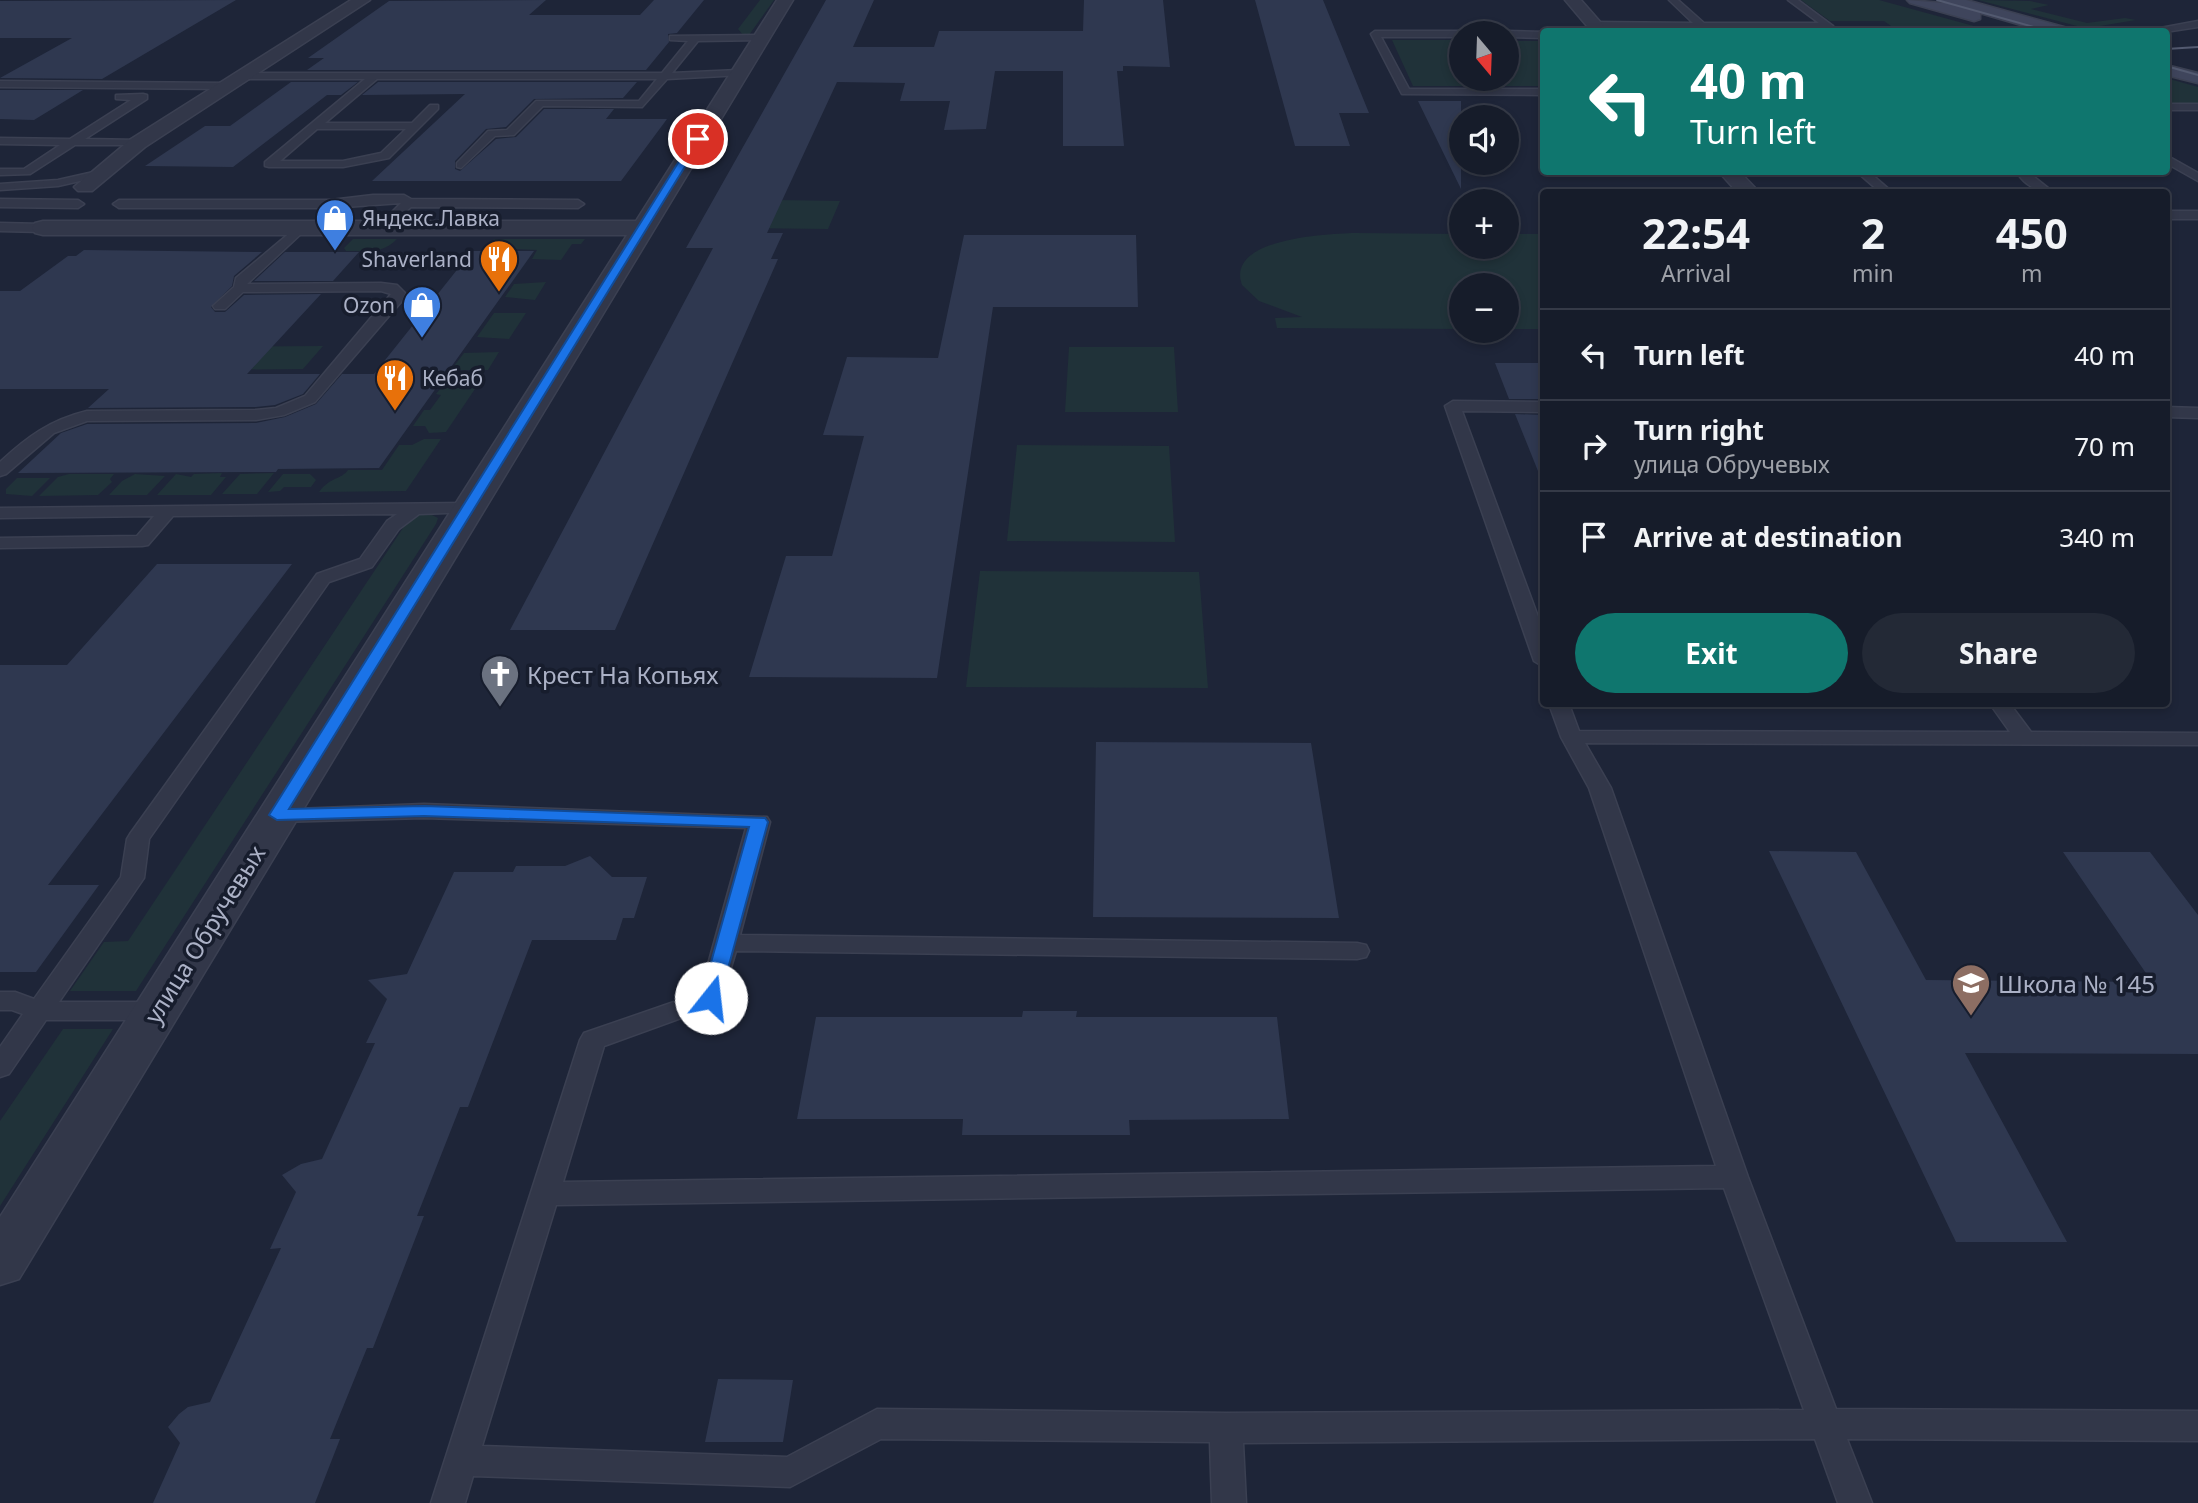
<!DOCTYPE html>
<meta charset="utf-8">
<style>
:root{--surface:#161c2a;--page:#232936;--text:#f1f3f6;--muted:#9ea1a8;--line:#353a47;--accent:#0f766e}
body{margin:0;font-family:"Noto Sans",sans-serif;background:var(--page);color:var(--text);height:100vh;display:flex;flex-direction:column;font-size:26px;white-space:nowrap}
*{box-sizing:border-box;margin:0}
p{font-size:23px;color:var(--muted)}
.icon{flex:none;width:38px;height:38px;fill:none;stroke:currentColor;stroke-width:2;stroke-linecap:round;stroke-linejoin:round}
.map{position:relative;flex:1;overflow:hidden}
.details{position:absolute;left:1540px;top:189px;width:630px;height:518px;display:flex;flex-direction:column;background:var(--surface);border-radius:7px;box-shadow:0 4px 10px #0003,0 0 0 2px var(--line)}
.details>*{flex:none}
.banner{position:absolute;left:1540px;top:28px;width:630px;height:147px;border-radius:7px;box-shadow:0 4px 10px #0003,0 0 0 2px var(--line);background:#0f766e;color:#fff;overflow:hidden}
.needle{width:46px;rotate:161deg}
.buttons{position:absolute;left:1449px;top:21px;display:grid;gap:14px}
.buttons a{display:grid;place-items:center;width:70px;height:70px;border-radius:50%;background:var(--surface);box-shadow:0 4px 10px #0003,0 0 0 2px var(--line);font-size:35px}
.pin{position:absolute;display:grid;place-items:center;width:60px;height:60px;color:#fff;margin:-30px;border:4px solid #fff;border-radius:50%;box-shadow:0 2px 7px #0007}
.me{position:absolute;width:77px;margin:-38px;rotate:16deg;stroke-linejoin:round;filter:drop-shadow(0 0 5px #0008)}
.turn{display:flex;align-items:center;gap:24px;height:147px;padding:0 35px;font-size:32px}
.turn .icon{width:91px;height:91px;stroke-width:2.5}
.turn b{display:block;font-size:49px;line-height:60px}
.eta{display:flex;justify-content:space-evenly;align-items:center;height:119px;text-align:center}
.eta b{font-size:42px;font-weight:700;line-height:49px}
.button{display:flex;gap:14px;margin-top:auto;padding:14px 35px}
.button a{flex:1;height:80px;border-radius:42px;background:var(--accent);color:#fff;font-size:28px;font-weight:700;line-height:80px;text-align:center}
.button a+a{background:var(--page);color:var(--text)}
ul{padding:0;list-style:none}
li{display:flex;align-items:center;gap:21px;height:91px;padding:0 35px;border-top:2px solid var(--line)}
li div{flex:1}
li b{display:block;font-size:26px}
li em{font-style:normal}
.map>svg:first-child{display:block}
</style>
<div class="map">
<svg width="2198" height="1503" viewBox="0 0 2198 1503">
<rect width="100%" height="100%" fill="#1e2538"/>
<path fill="#203239" d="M760 0H774L749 35H743L738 29Z
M1801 0H1879L1992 31H1898L1884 21H1830Z
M1978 0 2030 1 2049 5 2031 9 2087 23 2125 18 2136 20 2094 27 2077 26Z
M1620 27 1839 28 1844 31 1624 32Z
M1392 40H1461V79H1507V41H1543V86H1413Z
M2166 78 2198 87V104H2167Z
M725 199 840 201 828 229 740 228Z
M1355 233 1461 234V247H1507V234H1543V329H1507V285H1461V329L1277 328 1275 318 1302 317 1259 301 1242 285C1225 238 1327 234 1355 233Z
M353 239H397C383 254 366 251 346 251L344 248Z
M494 239H585L581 244H572L561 260 532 259 537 250 487 248Z
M546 282 535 300 505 297 514 284Z
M494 313H526L509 339 477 337Z
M323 346 303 369 175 370 199 347Z
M1069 347H1174L1178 412H1065Z
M499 352 488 370H451L464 353Z
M456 386H477L446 432 429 433 425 426H413L424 410H430L441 395 436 394 440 389Z
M424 439H441L406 491 319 492C331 476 341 480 348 470H382L399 445H412Z
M1017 445 1169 446 1175 542 1007 541Z
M222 473 220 477H226L211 495H157L176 474 191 477 194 474Z
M274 473 257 494H222L240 474Z
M69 474H114L110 479 112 482 98 495 39 496 58 477Z
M135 474 165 476 147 495H109L122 481Z
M283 474H310L316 480 311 487H284L280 491 268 492Z
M17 478H50L32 496 6 494V489Z
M424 511 438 518 436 524 136 991H70L104 942 128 941 405 525Z
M980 571 1199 572 1208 688 966 687Z
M63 1029H113L0 1206V1121Z"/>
<path fill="#2f3850" d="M236 0 102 79 0 78 72 38H0V1Z
M546 0 529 15H640L654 0H704L677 33 668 34 669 42 646 70H307L324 58H308L389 1Z
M826 0H874L853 47H934L939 31H1083L1084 0H1163L1170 67 1123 66V71H1117L1124 146H1063V71H995L986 129 944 130 950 101H900L905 83 837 82 767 233H783L771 259H778L615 630H510L713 248H686Z
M1255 0H1323L1369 113H1339L1350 146H1295Z
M291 82H358L341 95H327L233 167 145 166 205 126H230Z
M378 82H637L623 98 534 99 506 127 486 129 455 161V169L460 171 496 139 516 137 544 109H614L606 119H667L621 181H372L465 94 362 95Z
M0 90H83L34 120 0 119Z
M1418 101H1461V189Z
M964 235H1136L1138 307H993L937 678 749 677 786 556H832L864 436 823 435 847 357 938 358Z
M84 250 262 252 234 276 232 286 211 307 215 312H225L244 295 321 294 247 374H320L303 394 275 405 256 407 88 408 109 389H0V291H20L68 256H76Z
M472 251H534L379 468 278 469 276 472 18 473 61 433 87 424 256 423 285 417 316 404 342 374H374Z
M285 252H359L333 281H254Z
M1495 363H1544V399H1509Z
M1515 414 1544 415V480L1542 481Z
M157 564H292L48 885H99L36 972H0V665H67Z
M1096 742 1311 743 1339 918 1093 917Z
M1769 851 1856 852 1926 980 2152 982 2063 852H2150L2198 915V1054L1965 1053 2067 1242H1956Z
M590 856 612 877H647L634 918H623L616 940H532L468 1107H460L417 1216H424L373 1348H367L330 1439H340L315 1503H153L180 1443 168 1427 179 1414 188 1407 210 1402 281 1248 270 1249 296 1192 282 1175 301 1164 322 1159 375 1043H366L387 999 368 980 407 974 454 872H513L516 866H565Z
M1023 1011H1077L1076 1017H1277L1289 1119 1129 1120 1130 1135H962L963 1119H797L816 1017H1022Z
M718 1379 793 1380 783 1442H705Z"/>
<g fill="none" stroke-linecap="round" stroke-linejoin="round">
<g stroke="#3b4052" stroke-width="3">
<path id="lane" d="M1669 0H1678L1704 23H1819L1788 0H1798L1833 26 1829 29 1595 28 1591 25 1595 22 1693 23Z
M2198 21V27L2165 32H2139Z
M1461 31 1465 33H1461V37H1381L1409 89H1544V95L1402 94 1371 34 1375 31Z
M1507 31 1544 32V38L1507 37V33H1503Z
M760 35 765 38 763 40 698 41 672 73 739 70 742 71V75L667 79 642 107 543 106 514 135 495 136 461 168 457 167V163L488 131 507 130 536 101H639L657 79H377L325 123H412L430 105H438V109L389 158 343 167H269L265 166V162L365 79H245L240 76 245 73H662L688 41 670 40V36ZM317 129H406L381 153 343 161H280Z
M0 81 228 83 233 86 228 89 0 87Z
M143 94 147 95V99L85 139 138 140 142 141V145H75L30 174 0 175V169H24L60 145 0 144V138L70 139 131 100 116 99V95Z
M2166 104H2198V110H2166Z
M2166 155 2198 173V181L2166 163Z
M98 171 102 172V176L58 186 0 190V184L58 180Z
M1857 172H1869L1892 192H1880Z
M2017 172H2028L2053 192C2039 193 2024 185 2017 172Z
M373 195H404L411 199 578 200 584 204 578 208 411 207 384 230 378 226 401 203 331 208H119L113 204 119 200H331Z
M0 199 78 200 84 204 78 208 0 207Z
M2166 211H2198V219H2166Z
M0 223 43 224 49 228 43 232 0 231Z
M298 226 304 230 302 233 247 284 381 283 397 285 405 293 401 302 315 402 284 415 256 420 87 421 54 433 6 474 0 476V462C27 437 50 420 87 411L256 410 276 408 305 396 391 294 381 291 243 292 225 309H215L213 306 234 287 236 278Z
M1453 401 1544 402V412L1462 411 1544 633V667L1534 661 1445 406Z
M2166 407 2198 408V418L2166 417Z
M468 503 476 508 474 512 419 514 399 529 372 567 329 582 149 839 144 878 59 1002H156L165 1005 169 1011 165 1017 156 1020H46L9 1074 0 1077V1047L23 1014 12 1010H0V992H15L34 999 121 877 127 839 130 834 317 574 360 559 387 521 397 514 173 516 148 545 142 546 0 548V538L137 536 154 516 0 518V508Z
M1549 704H1569L1579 731 2010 732 1990 704H2010L2031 732 2198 733V745L1585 743 1611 788 1748 1177 1836 1409 2198 1411V1441L1847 1439 1872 1503H1838L1815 1439 1243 1443 1246 1503H1212L1210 1442 881 1439 790 1487 473 1476 465 1503H431L580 1040 584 1033 700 993 746 828 424 818 277 822 269 820 266 815 269 810 424 804 767 817 770 822 740 935 1357 943 1366 945 1369 951 1366 957 1357 959 736 951 720 1004 604 1046 563 1182 1716 1166 1589 788 1561 737ZM1724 1188 1804 1410 1226 1413 877 1409 787 1457 482 1446 556 1205Z"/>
</g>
<g stroke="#3b4052" stroke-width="3">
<path id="street" d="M351 0H370L145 147 92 191H78L74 187 131 139Z
M777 0H793L19 1279 0 1285V1217L627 235H43L35 233 32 228 35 223 43 221H636Z
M1565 0H1581L1609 32H1592Z
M1719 172H1740L1759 192H1737Z"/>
</g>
<g stroke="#3b4052" stroke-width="3">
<path id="secondary" d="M1907 0 1943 3 1941 0H1966L2071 29 2073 32H2045L1980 13V19L1974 21 1910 3Z
M2166 65 2198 73V83L2166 75Z"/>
</g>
<use href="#lane" fill="#323749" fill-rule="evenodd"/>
<use href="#street" fill="#323749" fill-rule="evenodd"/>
<use href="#secondary" fill="#3f455c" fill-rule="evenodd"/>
<path stroke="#535a70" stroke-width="2" d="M1937 0 2052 32
M2166 49 2198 47
M2166 66 2198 75"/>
</g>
<path fill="#1a73e8" stroke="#114b97" stroke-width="2" d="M698 137 702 139 289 809 424 806 765 818 768 822 720 998 718 1003H704L701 998 749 827 424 816 277 820 269 815 693 139Z"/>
<defs>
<g id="shop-pin" transform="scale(2.0125)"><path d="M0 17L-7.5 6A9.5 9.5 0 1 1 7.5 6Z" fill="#3f7fe0" stroke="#171d2d"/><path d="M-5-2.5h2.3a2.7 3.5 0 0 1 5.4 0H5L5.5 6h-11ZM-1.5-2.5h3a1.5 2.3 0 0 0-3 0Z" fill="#fff"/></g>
<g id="restaurant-pin" transform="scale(2.0125)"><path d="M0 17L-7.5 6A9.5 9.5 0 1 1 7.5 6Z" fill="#e8710a" stroke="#171d2d"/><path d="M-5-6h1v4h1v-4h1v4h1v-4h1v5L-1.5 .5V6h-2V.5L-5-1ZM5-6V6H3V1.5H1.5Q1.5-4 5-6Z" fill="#fff"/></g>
<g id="church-pin" transform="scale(2.0125)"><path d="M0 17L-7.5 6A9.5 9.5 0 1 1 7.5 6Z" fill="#6b7280" stroke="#171d2d"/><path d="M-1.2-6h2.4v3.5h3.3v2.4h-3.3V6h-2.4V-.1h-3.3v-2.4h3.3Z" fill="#fff"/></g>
<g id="school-pin" transform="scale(2.0125)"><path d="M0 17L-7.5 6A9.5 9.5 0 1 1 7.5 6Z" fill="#8d6e63" stroke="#171d2d"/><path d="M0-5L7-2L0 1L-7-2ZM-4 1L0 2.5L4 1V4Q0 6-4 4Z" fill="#fff"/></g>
</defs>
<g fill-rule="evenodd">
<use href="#shop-pin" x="335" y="218"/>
<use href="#restaurant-pin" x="499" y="259"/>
<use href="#shop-pin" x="422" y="305"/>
<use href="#restaurant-pin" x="395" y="378"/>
<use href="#church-pin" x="500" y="674"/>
<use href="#school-pin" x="1971" y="983"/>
</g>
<g text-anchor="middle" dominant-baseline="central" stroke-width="7" stroke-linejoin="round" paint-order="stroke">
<g font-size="21" fill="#abb1c6" stroke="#171d2d" text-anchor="start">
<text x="362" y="218">Яндекс.Лавка</text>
<text x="472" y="259" text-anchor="end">Shaverland</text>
<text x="395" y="305" text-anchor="end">Ozon</text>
<text x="422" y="378">Кебаб</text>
</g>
<g font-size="24" fill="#abb1c6" stroke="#171d2d" text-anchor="start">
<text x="527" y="674">Крест На Копьях</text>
<text x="1998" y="983">Школа № 145</text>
</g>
<g font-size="24" fill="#abb1c6" stroke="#171d2d">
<text transform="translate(204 934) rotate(-58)">улица Обручевых</text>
</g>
</g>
</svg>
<div class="buttons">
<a><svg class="needle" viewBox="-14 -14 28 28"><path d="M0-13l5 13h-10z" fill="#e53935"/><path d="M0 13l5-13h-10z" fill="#9ea1a8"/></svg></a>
<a><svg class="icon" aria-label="sound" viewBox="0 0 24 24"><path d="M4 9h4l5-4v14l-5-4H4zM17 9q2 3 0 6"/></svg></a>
<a>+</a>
<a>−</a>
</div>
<div class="pin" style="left:698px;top:139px;background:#d93025"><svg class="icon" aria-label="arrive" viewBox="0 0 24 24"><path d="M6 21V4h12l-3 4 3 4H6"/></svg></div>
<svg class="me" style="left:711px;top:998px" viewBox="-20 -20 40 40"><circle r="19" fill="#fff"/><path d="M0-13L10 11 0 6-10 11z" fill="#1a73e8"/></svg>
<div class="banner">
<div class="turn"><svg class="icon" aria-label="left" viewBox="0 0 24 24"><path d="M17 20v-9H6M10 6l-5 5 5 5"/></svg><div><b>40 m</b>Turn left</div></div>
</div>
<section class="details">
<div class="eta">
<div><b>22:54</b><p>Arrival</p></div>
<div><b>2</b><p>min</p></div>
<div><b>450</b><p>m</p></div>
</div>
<ul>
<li><svg class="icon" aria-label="left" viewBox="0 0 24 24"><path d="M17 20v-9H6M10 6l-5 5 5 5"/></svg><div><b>Turn left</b></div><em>40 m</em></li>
<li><svg class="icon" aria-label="right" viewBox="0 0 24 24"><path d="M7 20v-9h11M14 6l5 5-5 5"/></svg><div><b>Turn right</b><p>улица Обручевых</p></div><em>70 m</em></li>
<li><svg class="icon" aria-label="arrive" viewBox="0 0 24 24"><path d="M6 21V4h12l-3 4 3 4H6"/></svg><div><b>Arrive at destination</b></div><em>340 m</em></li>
</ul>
<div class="button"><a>Exit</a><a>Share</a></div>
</section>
</div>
